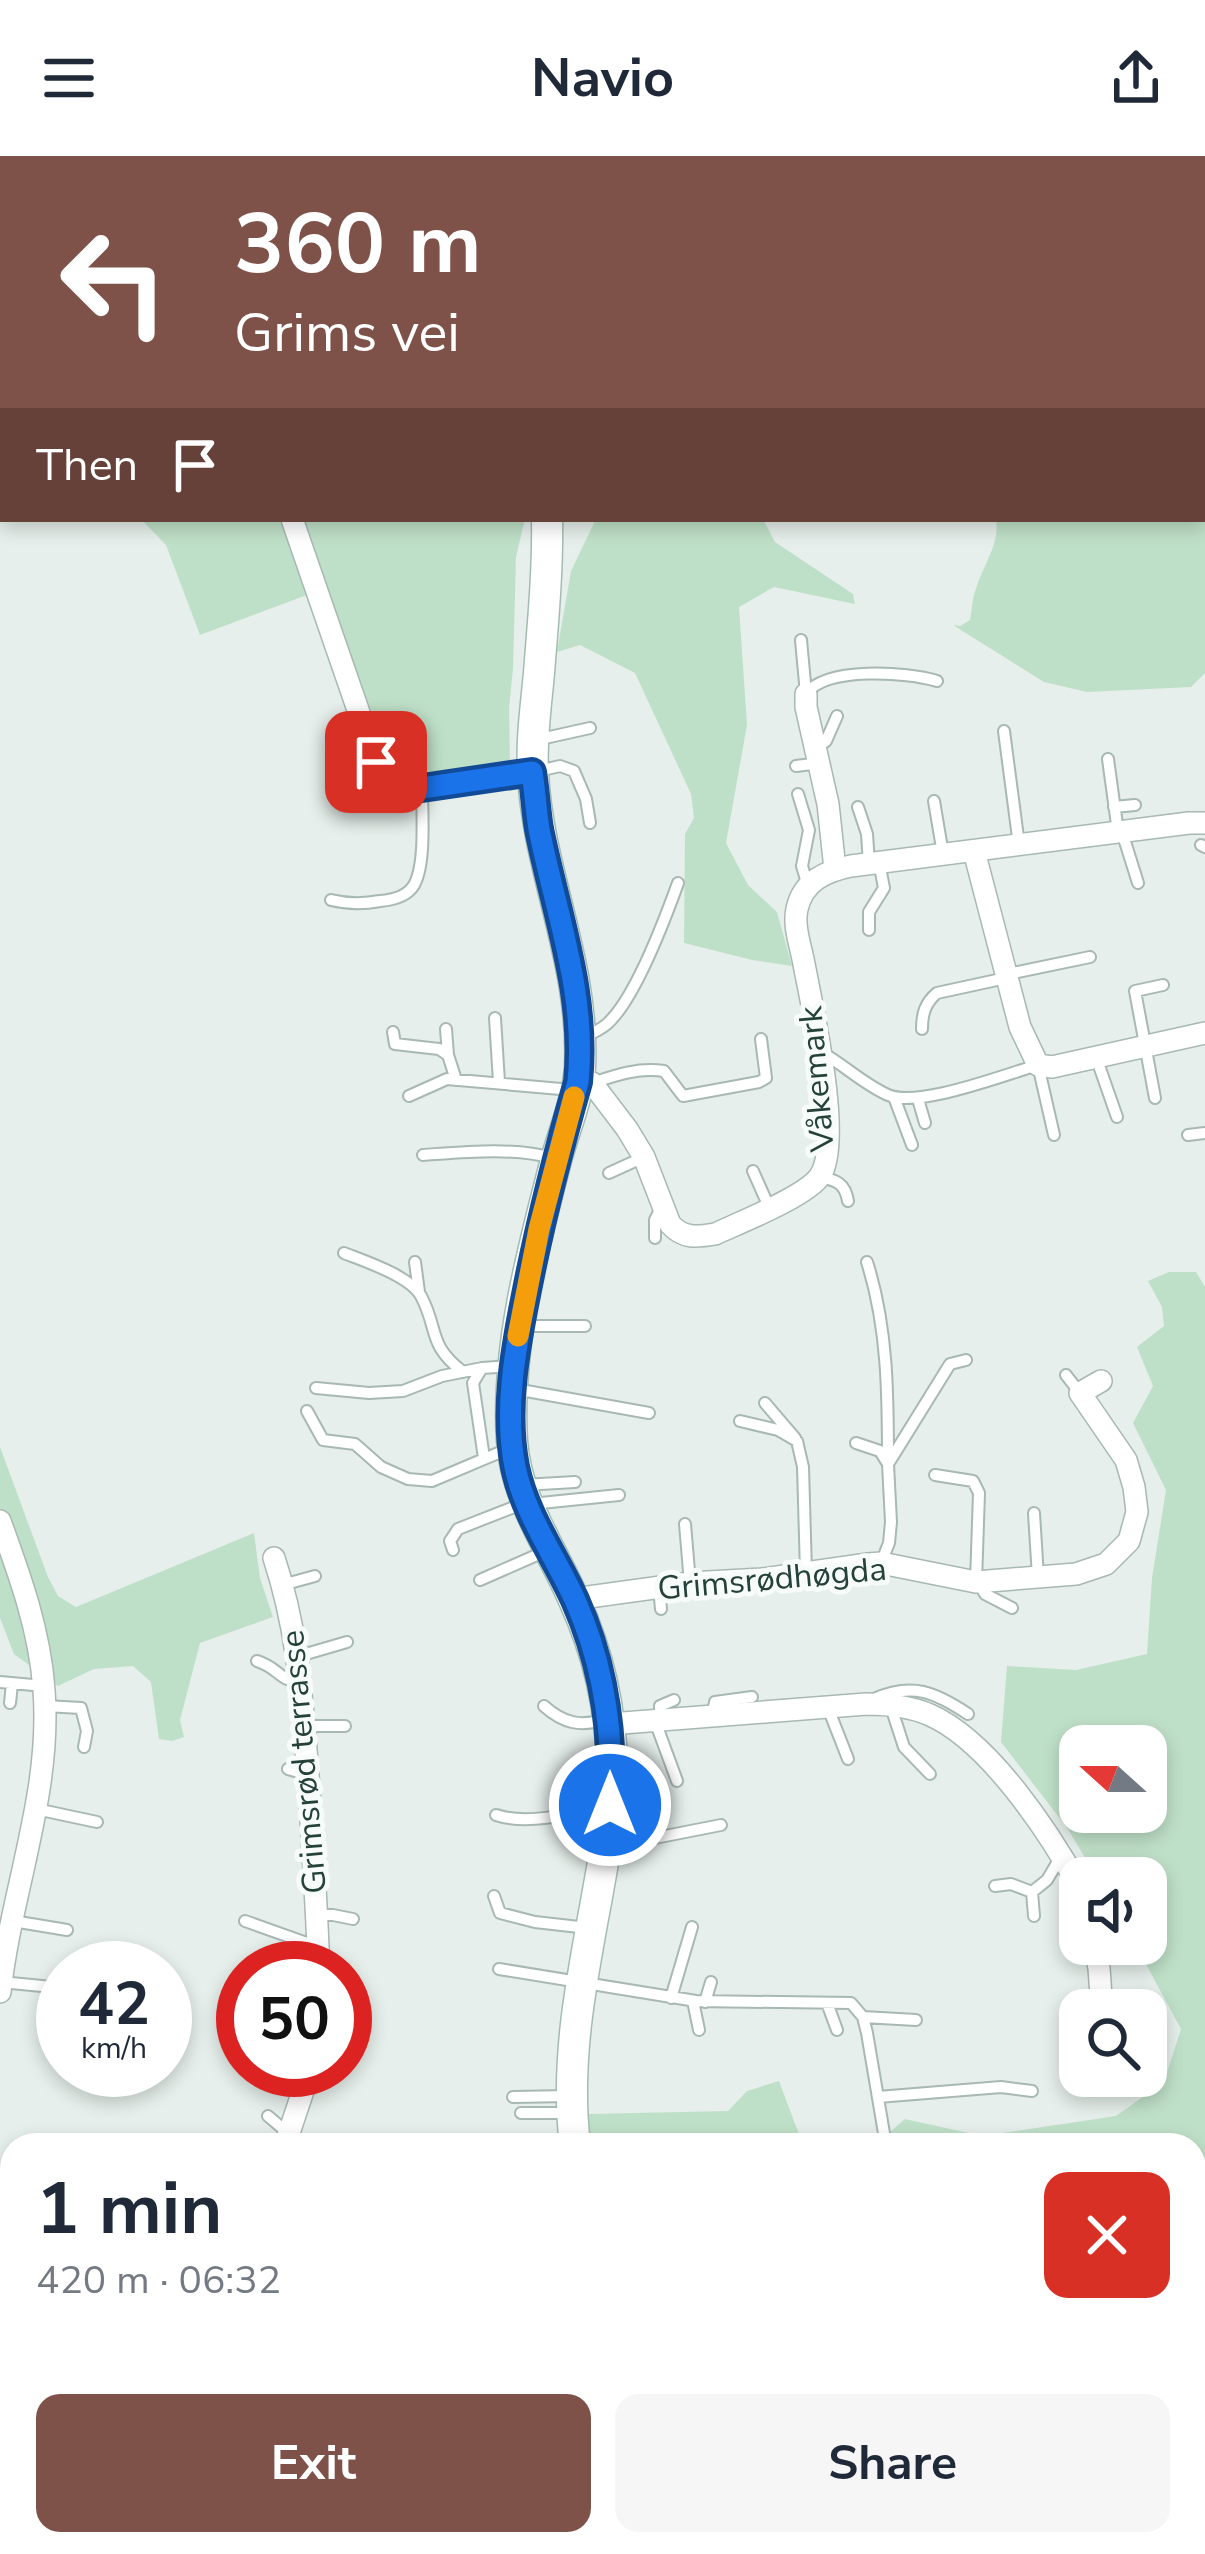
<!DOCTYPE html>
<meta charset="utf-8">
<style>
:root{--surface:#fff;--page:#f6f6f7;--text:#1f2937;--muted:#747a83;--accent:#7f5249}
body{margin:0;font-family:"Nunito Sans",sans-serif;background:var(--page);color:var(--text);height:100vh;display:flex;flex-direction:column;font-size:45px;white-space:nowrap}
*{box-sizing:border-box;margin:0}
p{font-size:39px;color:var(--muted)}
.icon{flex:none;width:66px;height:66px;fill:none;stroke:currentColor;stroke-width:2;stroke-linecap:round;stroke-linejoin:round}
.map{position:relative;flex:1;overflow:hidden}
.panel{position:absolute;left:0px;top:1977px;width:1206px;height:423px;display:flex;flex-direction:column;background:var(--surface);border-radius:36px 36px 0 0;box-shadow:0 6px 18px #0003}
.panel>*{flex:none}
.top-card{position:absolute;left:0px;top:0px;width:1206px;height:366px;box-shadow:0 6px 18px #0003;background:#7f5249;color:#fff;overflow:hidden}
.needle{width:78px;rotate:291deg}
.controls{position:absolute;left:1059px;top:1569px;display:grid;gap:24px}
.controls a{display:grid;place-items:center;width:108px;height:108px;border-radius:24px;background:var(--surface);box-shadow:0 6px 18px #0003;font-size:60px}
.speed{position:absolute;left:36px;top:1785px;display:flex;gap:24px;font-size:60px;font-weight:700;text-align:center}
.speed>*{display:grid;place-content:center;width:156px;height:156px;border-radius:50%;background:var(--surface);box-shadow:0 6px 18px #0003;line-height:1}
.speed small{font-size:30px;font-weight:400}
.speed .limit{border:18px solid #d22;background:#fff;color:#111}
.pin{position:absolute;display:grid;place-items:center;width:102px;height:102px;color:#fff;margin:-51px;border-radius:24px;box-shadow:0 6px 18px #0006}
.me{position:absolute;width:132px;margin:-66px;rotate:0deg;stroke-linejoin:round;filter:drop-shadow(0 0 9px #0008)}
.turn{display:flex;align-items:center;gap:42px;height:252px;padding:0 36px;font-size:54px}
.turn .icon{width:156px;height:156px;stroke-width:2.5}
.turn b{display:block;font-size:84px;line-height:102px}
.then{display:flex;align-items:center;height:114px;padding:0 36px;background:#0003;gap:24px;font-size:45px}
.round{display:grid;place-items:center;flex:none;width:126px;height:126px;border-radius:24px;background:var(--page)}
.headline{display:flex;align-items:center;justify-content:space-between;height:204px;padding:0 36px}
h1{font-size:72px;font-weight:700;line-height:90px}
.button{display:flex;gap:24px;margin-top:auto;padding:24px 36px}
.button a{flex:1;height:138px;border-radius:24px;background:var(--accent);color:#fff;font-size:48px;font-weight:700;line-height:138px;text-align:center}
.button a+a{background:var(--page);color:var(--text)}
header{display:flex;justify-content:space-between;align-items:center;height:156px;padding:0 36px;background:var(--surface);font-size:54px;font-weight:700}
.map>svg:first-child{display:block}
</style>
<header><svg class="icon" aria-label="menu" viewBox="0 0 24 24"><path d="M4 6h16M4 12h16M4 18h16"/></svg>Navio<svg class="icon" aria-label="share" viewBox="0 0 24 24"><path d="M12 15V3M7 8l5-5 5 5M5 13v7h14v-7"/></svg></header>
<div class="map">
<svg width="1205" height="2398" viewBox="0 0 1205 2398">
<rect width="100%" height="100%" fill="#e6efeb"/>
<path fill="#bfe0c8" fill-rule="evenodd" d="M821 0H1205V517L1191 531 1087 536 1044 526 953 469 960 470 970 464C972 454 972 442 976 433 983 409 1000 389 996 363H1203V3H818Z
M141 363H525L516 401 513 513 509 552 510 605 461 613 374 620 315 436 200 479 166 389Z
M603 363H763L775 386 853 438 855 448 774 431 739 451 747 569 726 687 748 729 777 756 792 810 752 804 684 787 685 678 694 662 691 638 635 517 580 489 557 496 571 415 595 365Z
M1169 1116H1196L1205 1131V2251L1194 2264V1989H875L905 1963 982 1980 1116 1960 1164 1926 1181 1873 1135 1788H1146V1722H1097L1068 1673 1001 1586 1007 1510 1076 1514 1147 1498 1152 1422 1166 1334 1133 1267 1153 1230 1137 1191 1164 1170 1162 1151 1148 1125ZM1080 1590H1146V1656H1080Z
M0 1291 48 1421 58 1440 76 1451 254 1377 260 1422 273 1461 200 1487 180 1564 184 1581 172 1585 159 1583 151 1526 133 1510 94 1513 58 1530 14 1498 0 1462Z
M779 1925 803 1989H588V1958L728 1955 747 1935Z
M881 2388H1173L1175 2398H878Z"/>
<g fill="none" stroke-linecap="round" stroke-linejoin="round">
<g stroke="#a8b8b2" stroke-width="14">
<path id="service" d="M801 484 806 538
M806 538C826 510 907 516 937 525
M1004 575 1019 689
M536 584 590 572
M815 593 826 585 837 560
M1108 603 1118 676
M796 610 820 607
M538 615 560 610 574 615 586 643 590 667
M798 638 809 674 802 710 808 730
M934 645 943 698
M858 651 867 678 869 708
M1114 651 1135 649
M1122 676 1138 727
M1201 689 1205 691
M331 744C347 748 364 748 380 745 392 744 407 741 414 729 426 708 422 657 422 632
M869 774V756L884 732 879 706
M1008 818 1090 801
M495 862 499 926
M446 873 448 899
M922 873C922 858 925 847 937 837L1006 822
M393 876 395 888 439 893 448 899 456 924
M582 882C591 878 600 874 607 868 635 843 665 763 678 727
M823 897C845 910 865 929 888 939 919 952 1003 919 1038 909L1054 979
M1096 901 1117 961
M592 927C616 919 639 911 664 915L683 940 759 926 766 922 761 883
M409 940 447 923 572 934
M894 941 912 989
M1155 942 1135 835 1163 829
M918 943 925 967
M1188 979 1205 977
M423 999C465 996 512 991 553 1002
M753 1015 769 1051
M609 1017 644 1001
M820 1021C836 1024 845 1027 848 1045
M655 1082V1064L661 1052
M344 1097C364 1105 410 1120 421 1140 439 1174 427 1188 463 1216
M415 1106 419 1136
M867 1106C888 1172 888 1240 888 1308L950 1208 966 1204
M523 1170H585
M1066 1219 1080 1237
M316 1232 369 1237 403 1235 442 1220 482 1212
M515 1233 649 1257
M765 1247 795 1282
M307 1255 323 1284 355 1288 381 1311 408 1323 432 1325 510 1292
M740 1265 778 1274 797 1285 803 1311 806 1416
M856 1287 880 1295 888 1308 891 1366 889 1387 881 1407
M484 1302 473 1227 482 1212 512 1210
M935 1319 973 1325 979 1337 976 1426
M523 1329 575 1326
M531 1348 619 1339
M1034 1357 1038 1421
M685 1368 690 1427
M453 1394 450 1385 458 1373 524 1347
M480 1424 546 1395
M978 1426 985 1438 1012 1452
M282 1429 315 1420
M659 1431 661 1453
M299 1500 347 1486
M257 1505C279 1512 278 1524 301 1527
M0 1526 44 1530
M874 1543C912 1526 935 1536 968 1558
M10 1547 12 1528
M45 1550 81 1552 87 1575 84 1591
M544 1550C564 1568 581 1571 606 1563
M891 1551 904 1591 930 1618
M828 1552 848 1603
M712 1561 715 1546 752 1541
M660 1564V1550L674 1544
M655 1565 677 1625
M304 1570H345
M288 1613 308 1619
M36 1653 97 1666
M496 1659C529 1670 574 1657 607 1649
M609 1691 721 1669
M995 1730 1011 1728 1032 1736 1047 1724 1060 1702
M1032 1736 1034 1760
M494 1740 500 1757 535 1766 588 1772
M316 1759H333L353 1763
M13 1765 67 1774
M245 1765 318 1791
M499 1813 696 1845 851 1847 863 1861 867 1877 886 1989
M1 1826 62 1832
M671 1842 692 1771
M693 1845 699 1874
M705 1846 711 1826
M827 1847 837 1874
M863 1861 916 1864
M345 1903 350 1905
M513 1941 569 1940
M878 1941 1001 1931 1032 1935
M521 1957H569
M268 1960 289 1978
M0 2243 12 2242
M365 2388 368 2398
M824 2397 825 2398
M592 2398 598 2388"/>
</g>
<g stroke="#a8b8b2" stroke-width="24">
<path id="minor" d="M468 3 469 0
M292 363 376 606C381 615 387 623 396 628 421 640 502 620 533 616
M806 538V551L828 648 835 713
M974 695 1020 871 1038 909 1052 911 1205 877
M578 926 592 927 627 973 644 1001 670 1068C683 1083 697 1081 715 1078 739 1067 807 1040 820 1020 843 985 812 851 804 808 801 791 793 770 797 753 803 725 826 715 851 710L1189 667H1205
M0 1365C20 1420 40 1475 44 1534 52 1637 11 1735 0 1836
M274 1402C297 1472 301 1533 307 1606 312 1674 316 1743 319 1812
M574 1443 690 1427 762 1423 868 1408 881 1407 976 1426 1076 1418 1106 1408 1129 1385 1137 1356 1134 1331 1126 1304 1080 1237 1101 1225
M610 1568 866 1548C888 1548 910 1550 930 1559 989 1585 1049 1676 1080 1732
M1094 1788 1099 1812 1102 1854
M285 1989 310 1914
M0 2030 12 2203
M0 2364 12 2266
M151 2388 162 2398
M561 2398 563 2388"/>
</g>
<g stroke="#a4bbb3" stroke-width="33">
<path id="secondary" d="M625 3 626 0
M547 363C548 414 543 466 539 517 536 550 531 583 533 617 538 717 585 807 580 911 578 944 563 976 555 1008 532 1096 506 1193 512 1285 516 1344 551 1391 574 1444 598 1496 611 1554 612 1611 613 1657 604 1701 596 1746 581 1826 565 1908 575 1989
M497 2398 529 2388"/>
</g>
<use href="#service" stroke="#fff" stroke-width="10"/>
<use href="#minor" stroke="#fff" stroke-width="21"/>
<use href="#secondary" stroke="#fff" stroke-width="30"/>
</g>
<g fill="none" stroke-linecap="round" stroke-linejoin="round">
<g stroke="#114b97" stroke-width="30">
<path id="route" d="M376 606C387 625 400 630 422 632L532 616C535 635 536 655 539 673 556 758 587 838 578 926 558 996 540 1067 526 1139 515 1194 504 1255 515 1311 525 1359 555 1400 575 1444 604 1509 614 1578 610 1649"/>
</g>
<use href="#route" stroke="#1a73e8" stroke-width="21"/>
<path stroke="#f59e0b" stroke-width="21" d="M518 1180 539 1073 574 941"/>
</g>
<g text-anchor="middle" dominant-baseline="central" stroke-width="10" stroke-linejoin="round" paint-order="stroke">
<g font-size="33" fill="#24423a" stroke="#f7fbf9">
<text transform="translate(817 923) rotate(-95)">Våkemark</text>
<text transform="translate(772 1423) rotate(-5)">Grimsrødhøgda</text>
<text transform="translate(304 1606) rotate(-95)">Grimsrød terrasse</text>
</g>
</g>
</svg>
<div class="controls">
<a><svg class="needle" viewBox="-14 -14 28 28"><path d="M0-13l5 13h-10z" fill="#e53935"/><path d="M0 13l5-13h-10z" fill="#747a83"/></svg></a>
<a><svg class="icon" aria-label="sound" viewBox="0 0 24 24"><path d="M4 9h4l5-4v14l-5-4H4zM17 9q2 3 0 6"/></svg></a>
<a><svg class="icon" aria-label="search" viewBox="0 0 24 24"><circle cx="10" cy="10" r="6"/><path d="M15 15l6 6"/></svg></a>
</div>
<div class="speed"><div>42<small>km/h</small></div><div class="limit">50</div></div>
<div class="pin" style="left:376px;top:606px;background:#d93025"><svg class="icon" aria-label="arrive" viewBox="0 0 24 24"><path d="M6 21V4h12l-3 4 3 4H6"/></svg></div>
<svg class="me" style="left:610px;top:1649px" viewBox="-20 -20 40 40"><circle r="17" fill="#1a73e8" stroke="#fff" stroke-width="3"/><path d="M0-11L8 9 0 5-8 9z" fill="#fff"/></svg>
<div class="top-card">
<div class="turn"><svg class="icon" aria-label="left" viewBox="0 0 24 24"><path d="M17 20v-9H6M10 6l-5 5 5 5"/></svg><div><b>360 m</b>Grims vei</div></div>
<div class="then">Then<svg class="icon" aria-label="arrive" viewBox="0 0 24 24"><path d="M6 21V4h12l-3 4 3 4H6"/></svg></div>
</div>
<section class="panel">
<div class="headline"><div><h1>1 min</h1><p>420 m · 06:32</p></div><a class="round" style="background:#d93025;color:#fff"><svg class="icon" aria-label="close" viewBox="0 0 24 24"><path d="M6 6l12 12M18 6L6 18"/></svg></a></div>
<div class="button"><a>Exit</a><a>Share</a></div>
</section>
</div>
